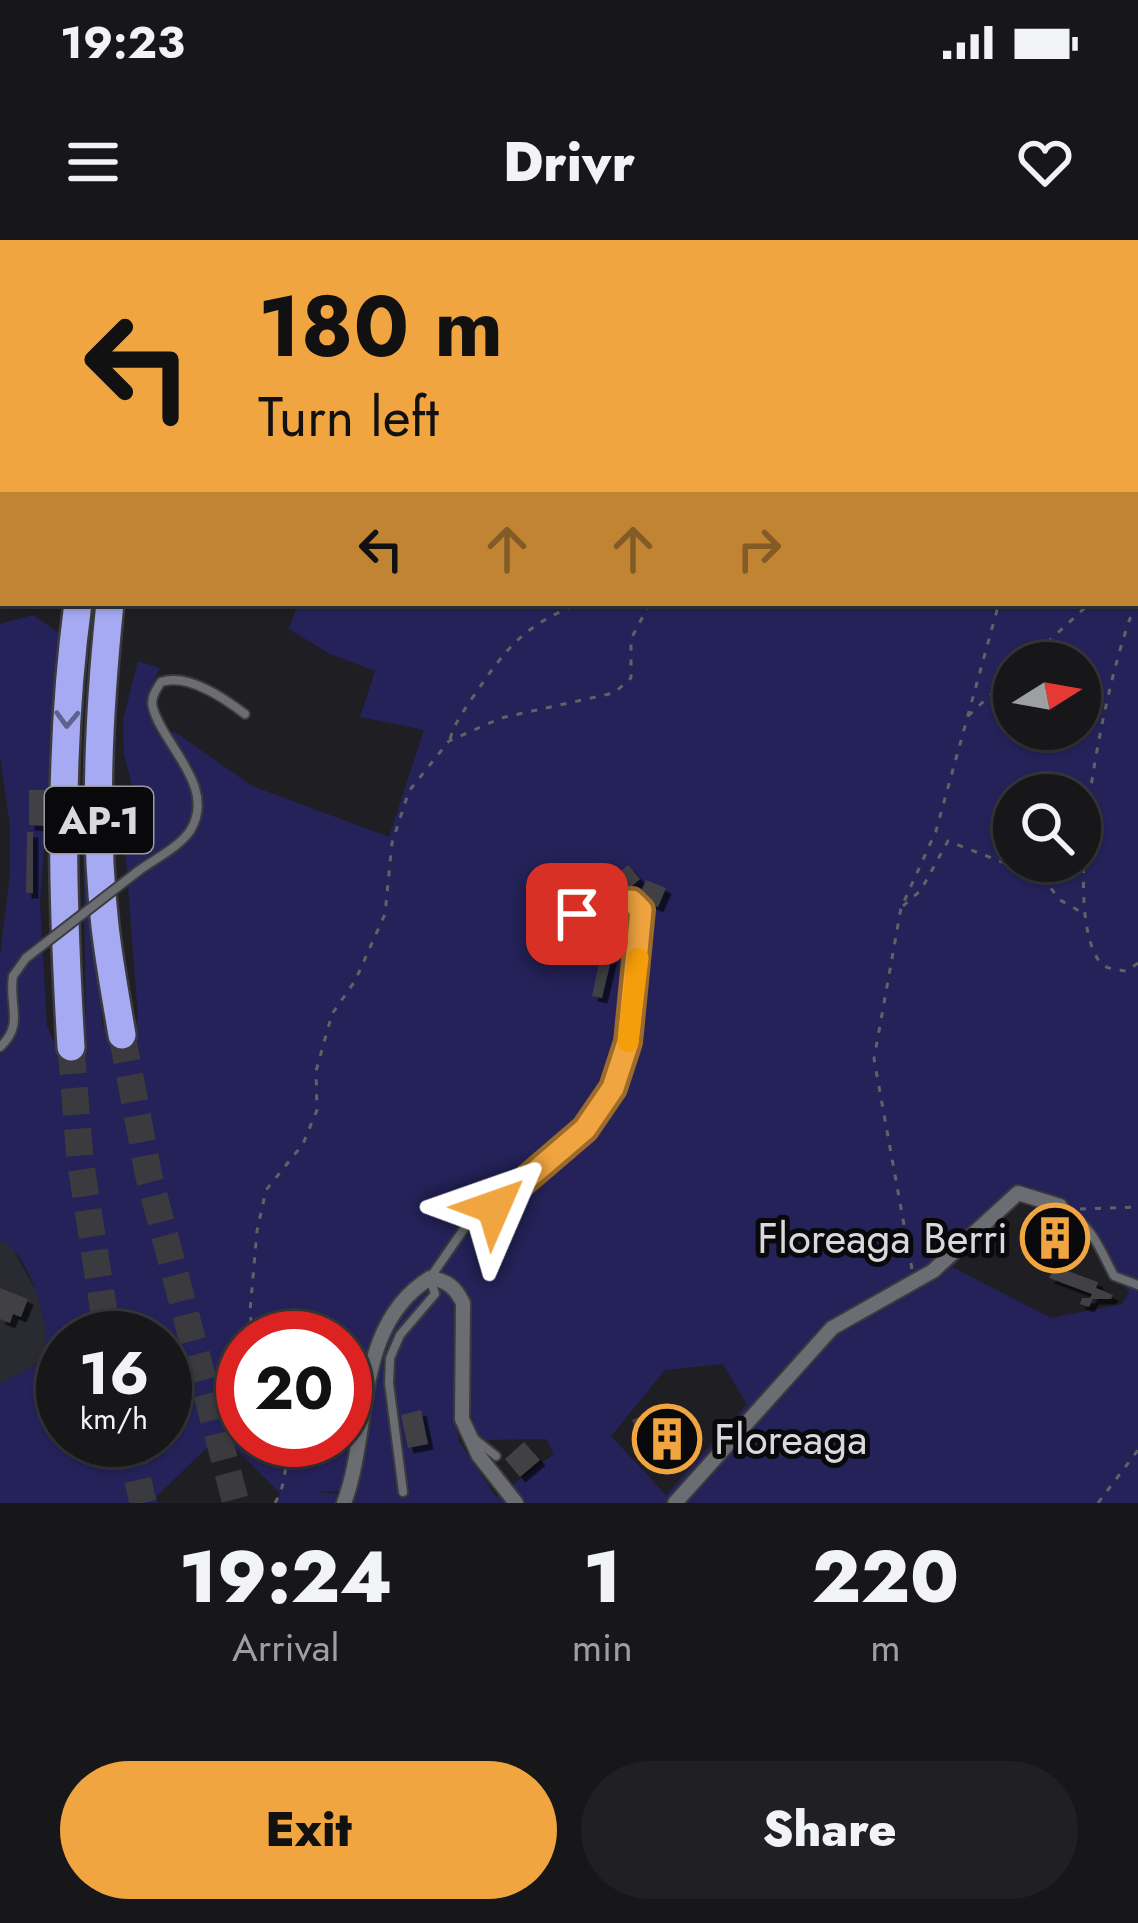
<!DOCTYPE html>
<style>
:root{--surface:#17171a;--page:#202023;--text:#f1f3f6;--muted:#9e9fa2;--line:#363639;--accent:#f1a540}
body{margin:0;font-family:Jost,sans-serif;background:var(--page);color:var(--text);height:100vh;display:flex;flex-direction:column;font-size:45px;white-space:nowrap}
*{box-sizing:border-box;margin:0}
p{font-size:39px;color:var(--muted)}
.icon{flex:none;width:66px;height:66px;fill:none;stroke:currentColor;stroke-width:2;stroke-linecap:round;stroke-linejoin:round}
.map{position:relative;height:1263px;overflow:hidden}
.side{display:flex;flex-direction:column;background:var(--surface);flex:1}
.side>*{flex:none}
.hud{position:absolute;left:0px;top:0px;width:1140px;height:366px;box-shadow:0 3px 9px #0004,0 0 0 3px var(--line);background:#f1a540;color:#111;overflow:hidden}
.needle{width:78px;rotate:79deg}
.controls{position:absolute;left:993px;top:402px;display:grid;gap:24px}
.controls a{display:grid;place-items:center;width:108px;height:108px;border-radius:50%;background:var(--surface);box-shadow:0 3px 9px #0004,0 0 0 3px var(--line);font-size:60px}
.speed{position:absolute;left:36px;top:1071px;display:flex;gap:24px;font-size:60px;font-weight:700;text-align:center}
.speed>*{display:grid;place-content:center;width:156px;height:156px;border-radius:50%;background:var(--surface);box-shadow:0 3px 9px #0004,0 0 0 3px var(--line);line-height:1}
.speed small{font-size:30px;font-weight:400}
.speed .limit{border:18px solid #d22;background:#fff;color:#111}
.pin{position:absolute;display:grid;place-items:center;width:102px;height:102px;color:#fff;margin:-51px;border-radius:24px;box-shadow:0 6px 18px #0006}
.me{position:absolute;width:132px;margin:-66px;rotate:47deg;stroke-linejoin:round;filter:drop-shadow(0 0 9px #0008)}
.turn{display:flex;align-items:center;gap:42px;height:252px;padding:0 60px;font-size:54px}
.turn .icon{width:156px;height:156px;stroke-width:2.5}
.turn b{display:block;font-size:84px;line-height:102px}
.lanes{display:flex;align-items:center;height:114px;padding:0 60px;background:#0003;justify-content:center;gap:60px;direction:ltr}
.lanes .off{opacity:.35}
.eta{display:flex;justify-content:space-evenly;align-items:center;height:204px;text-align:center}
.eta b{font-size:72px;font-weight:800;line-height:84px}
.button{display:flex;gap:24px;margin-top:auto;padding:24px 60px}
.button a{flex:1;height:138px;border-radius:72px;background:var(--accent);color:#111;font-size:48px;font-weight:800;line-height:138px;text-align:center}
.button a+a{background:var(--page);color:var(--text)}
.status{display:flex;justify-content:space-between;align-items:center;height:84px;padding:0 60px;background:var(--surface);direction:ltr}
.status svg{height:33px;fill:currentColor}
header{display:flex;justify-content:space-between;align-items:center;height:156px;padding:0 60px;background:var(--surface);font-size:54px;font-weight:800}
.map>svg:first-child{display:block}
</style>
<div class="status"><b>19:23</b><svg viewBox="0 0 49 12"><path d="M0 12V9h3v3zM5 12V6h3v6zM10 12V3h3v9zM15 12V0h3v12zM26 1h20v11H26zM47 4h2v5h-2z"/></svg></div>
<header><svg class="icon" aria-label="menu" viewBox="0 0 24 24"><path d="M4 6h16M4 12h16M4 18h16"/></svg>Drivr<svg class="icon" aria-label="heart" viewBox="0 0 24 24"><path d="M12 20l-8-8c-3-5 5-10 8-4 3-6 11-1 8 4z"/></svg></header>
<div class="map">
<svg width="1138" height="1263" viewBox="0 0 1138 1263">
<defs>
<filter id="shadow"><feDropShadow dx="5.5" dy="5.5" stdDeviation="0" flood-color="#0009"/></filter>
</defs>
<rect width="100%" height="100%" fill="#1f1f23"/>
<path fill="#292a32" d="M0,1000L10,1005L37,1052L49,1100L45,1120L0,1144Z"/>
<path fill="#242259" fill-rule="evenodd" d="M426,0H1138V1263H351L354,1250L317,1252L340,1254L339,1263H276L280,1253L221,1194L157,1256V1263H0V1144L45,1120C51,1086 33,1017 0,1000V716L10,634V586L0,517V384L33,375L60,394L40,663L47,786L54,802L62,808L83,800L86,789L83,580L102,783C111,802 133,802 138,778L123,580L133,549L124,514L123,480L138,421L160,428C146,457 142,468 161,495L175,492L252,546L389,597L424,490L360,477L375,431L328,413L289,389L298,363H1137V3H425ZM1014,423H1080V489H1014ZM1014,555H1080V621H1014ZM1020,959L1086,980L1129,1053L1122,1064L1051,1078L952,1027ZM63,1098H165V1200H63ZM243,1098H345V1200H243ZM723,1124L747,1164L666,1255L611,1196L665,1130ZM454,1166L469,1168L479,1200L546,1199L554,1214L496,1257L459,1201Z"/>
<g fill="#3f4044" filter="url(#shadow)">
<path d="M29,550H46L45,586L29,585Z"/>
<path d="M27,592H33V653H26Z"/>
<path d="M628,625L640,639L609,666L590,643L607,629L609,632L616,626L621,631Z"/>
<path d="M646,640L666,648L658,667L638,659Z"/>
<path d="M601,714L612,716L602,758L592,756Z"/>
<path d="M1041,967L1074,979L1069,992L1083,998L1076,1016L1027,998Z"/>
<path d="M1054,1026L1098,1042L1096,1048L1113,1055L1111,1059H1093L1089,1067L1080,1064L1082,1058H1090L1092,1054L1049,1038Z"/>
<path d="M0,1048L28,1059L21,1077L13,1074L10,1083L0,1079Z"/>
<path d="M421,1170L428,1204L408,1208L401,1175Z"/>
<path d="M648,1173L654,1186L680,1174L695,1205L653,1225L632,1180Z"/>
<path d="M524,1202L540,1220L520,1237L505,1219Z"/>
</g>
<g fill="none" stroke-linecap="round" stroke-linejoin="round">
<g stroke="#3b3b3f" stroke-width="27" stroke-dasharray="27 14" stroke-linecap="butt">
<path d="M122,795L149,937L236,1263"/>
<path d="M71,807L80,919L108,1098"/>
<path d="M129,1200L143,1263"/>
</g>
<defs>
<g id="lane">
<path d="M137,632C153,620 178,608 190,591C218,547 162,504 153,468C150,458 156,450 161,442C188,433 224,458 245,474"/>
<path d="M0,807C25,784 8,765 13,736L26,718"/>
<path d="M1060,966C1093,987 1097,1003 1114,1036L1138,1045"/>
<path d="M476,1200L496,1216"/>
<path d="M403,1252L389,1143L390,1118L400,1095L435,1054L430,1038L466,986L585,889L600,871L624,823L641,670L632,661C611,661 602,676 577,673"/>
</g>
<g id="street">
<path d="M344,1263C372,1188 353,1086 430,1038C448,1041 455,1047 463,1063L462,1179L479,1216L516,1263"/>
<path d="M675,1263L832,1088L933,1031L1018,953L1060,966"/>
</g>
<g id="highway">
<path d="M129,3L130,0"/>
<path d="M179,3V0"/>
<path d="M110,363C99,470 93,578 105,686C109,722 116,759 122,795"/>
<path d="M71,807C62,659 58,511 78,363"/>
</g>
</defs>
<use href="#lane" stroke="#3b3b3e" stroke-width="12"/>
<use href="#street" stroke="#3b3b3e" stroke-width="18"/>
<use href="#highway" stroke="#3b3b3e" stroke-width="32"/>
<g stroke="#626265" stroke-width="3" stroke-dasharray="6 9" stroke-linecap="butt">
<path d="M628,0L629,3"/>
<path d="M65,3L66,0"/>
<path d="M1102,3L1104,0"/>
<path d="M1137,319L1138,318"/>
<path d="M2,339L3,334"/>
<path d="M1136,363C1107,431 1061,651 1096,716C1102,729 1114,730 1127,731L1138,723"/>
<path d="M1025,423L1090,363"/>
<path d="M968,476L1014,433"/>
<path d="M450,499C455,482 463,472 473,457C507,407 523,386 580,363"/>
<path d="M903,666L921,650L948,601L1043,638L1060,660L1083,673"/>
<path d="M1080,969L1138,967"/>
<path d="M912,1029L874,819L901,668L936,591L999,363"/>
<path d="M253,1098L250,1071L257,991L266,950L303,904L317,870L316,831L332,774L355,741L385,674L392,603L409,551L449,501L501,478L614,453L631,438V399L650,363"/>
<path d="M275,1263C287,1241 287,1225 283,1200"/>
<path d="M1098,1263L1138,1210"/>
</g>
<use href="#lane" stroke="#6c6d72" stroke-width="8"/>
<use href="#street" stroke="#6c6d72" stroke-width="14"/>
<use href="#highway" stroke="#a5aaf2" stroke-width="27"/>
<defs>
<path id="lane-bridge" d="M26,718L137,632"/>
</defs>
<use href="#lane-bridge" stroke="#3b3b3e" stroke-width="12" stroke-linecap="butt"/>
<use href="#lane-bridge" stroke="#6c6d72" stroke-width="8"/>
</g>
<defs><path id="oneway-chevron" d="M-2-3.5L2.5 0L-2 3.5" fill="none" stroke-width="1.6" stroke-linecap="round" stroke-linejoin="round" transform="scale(3)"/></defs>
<use stroke="#5f628a" href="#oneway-chevron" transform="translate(67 479) rotate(92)"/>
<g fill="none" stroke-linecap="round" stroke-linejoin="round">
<defs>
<path id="route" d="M494,967L585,889L613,848L628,802L641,670L632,661C611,661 604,676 577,674"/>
</defs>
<use href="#route" stroke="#9d6b2a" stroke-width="30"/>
<use href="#route" stroke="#f1a540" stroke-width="21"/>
<path stroke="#f59e0b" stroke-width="21" d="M628,802L638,718"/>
</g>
<defs>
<symbol id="building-ring" viewBox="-11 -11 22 22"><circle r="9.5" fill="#09090b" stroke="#f1a540" stroke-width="1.5"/><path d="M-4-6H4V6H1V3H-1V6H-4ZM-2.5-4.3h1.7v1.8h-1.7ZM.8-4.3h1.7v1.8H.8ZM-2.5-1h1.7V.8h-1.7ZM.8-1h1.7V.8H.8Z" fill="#f1a540"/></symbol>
</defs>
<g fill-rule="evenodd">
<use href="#building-ring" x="1017" y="960" width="76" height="76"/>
<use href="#building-ring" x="629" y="1161" width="76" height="76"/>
</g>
<g text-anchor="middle" stroke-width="10" stroke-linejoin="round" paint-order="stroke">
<rect fill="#09090b" stroke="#9b9b9d" stroke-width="3" x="45" y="547" width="108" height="66" rx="9"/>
<g font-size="39" font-weight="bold" fill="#d9d9dc">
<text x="99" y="594">AP-1</text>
</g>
<g font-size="42" fill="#d9d9dc" stroke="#09090b" text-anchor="end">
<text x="1008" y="1013">Floreaga Berri</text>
<text x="714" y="1214" text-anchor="start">Floreaga</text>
</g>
</g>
</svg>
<div class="controls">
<a><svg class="needle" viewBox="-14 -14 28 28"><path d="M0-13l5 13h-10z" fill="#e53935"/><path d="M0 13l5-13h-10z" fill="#9e9fa2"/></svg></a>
<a><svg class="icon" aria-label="search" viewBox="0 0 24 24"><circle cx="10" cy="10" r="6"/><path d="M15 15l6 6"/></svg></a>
</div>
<div class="speed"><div>16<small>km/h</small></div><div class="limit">20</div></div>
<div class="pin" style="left:577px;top:674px;background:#d93025"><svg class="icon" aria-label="arrive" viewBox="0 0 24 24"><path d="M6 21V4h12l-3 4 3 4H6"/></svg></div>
<svg class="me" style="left:494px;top:967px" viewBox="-20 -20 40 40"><path d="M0-17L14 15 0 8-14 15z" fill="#f1a540" stroke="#fff" stroke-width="4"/></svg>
<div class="hud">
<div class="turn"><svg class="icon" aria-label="left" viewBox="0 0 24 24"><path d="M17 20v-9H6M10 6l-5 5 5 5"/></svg><div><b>180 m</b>Turn left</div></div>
<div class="lanes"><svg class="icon" aria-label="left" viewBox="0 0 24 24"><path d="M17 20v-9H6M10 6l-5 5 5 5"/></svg><svg class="icon off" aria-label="ahead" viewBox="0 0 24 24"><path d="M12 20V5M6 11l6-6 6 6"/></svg><svg class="icon off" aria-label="ahead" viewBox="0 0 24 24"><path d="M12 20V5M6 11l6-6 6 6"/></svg><svg class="icon off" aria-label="right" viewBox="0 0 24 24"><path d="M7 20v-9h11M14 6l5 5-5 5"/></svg></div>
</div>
</div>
<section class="side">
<div class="eta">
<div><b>19:24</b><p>Arrival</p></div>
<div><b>1</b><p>min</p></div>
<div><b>220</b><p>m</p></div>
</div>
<div class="button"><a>Exit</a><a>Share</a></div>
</section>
